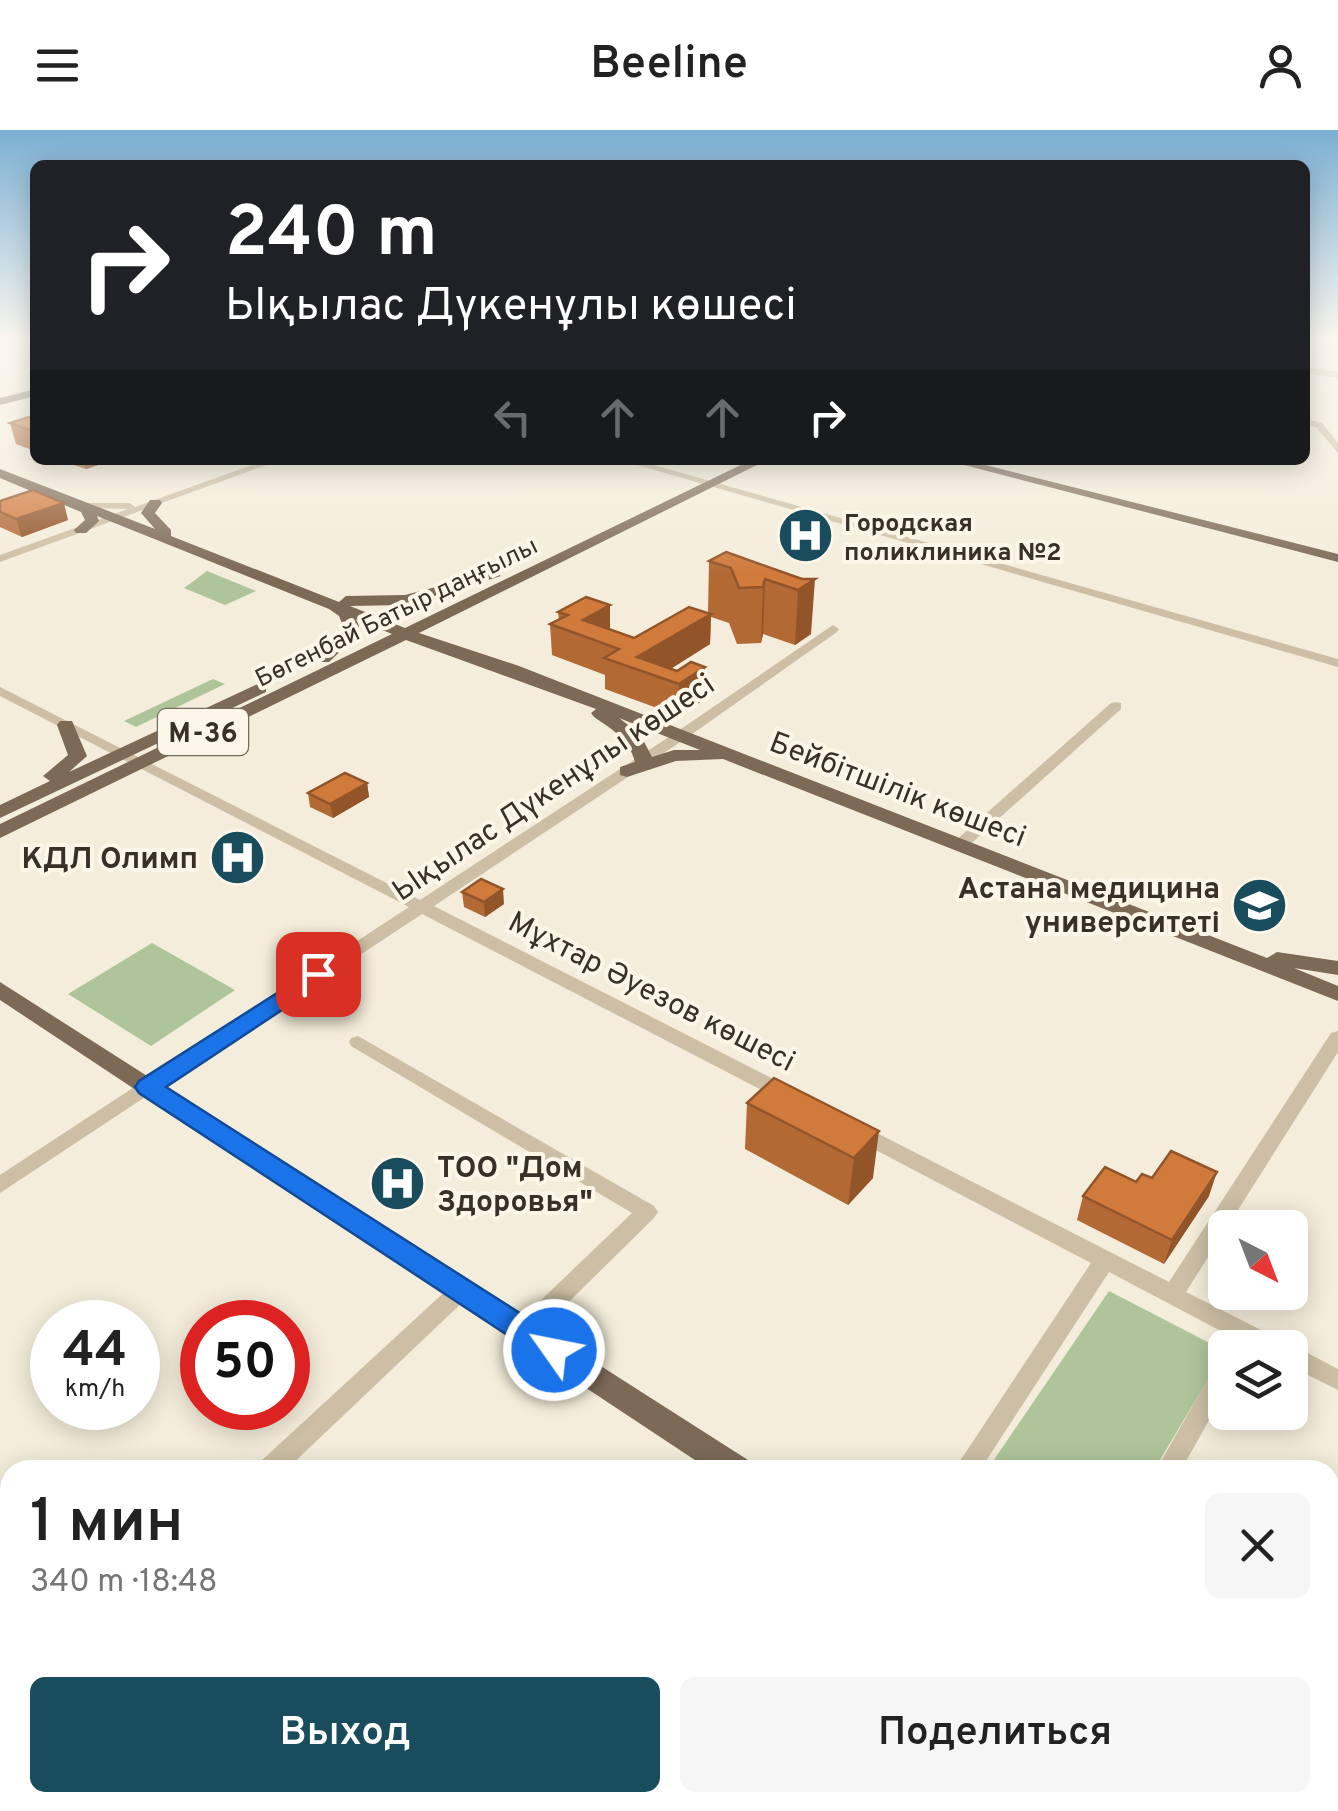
<!DOCTYPE html>
<html lang="ru">
<meta charset="utf-8">
<style>
:root{--surface:#fff;--page:#f6f6f6;--text:#222;--muted:#767676;--accent:#194d5e}
body{margin:0;font-family:Overpass,sans-serif;background:var(--page);color:var(--text);height:100vh;display:flex;flex-direction:column;font-size:38px;white-space:nowrap}
*{box-sizing:border-box;margin:0}
p{font-size:32px;color:var(--muted)}
.icon{flex:none;width:55px;height:55px;fill:none;stroke:currentColor;stroke-width:2;stroke-linecap:round;stroke-linejoin:round}
.map{position:relative;flex:1;overflow:hidden}
.drawer{position:absolute;left:0px;top:1330px;width:1340px;height:352px;display:flex;flex-direction:column;background:var(--surface);border-radius:30px 30px 0 0;box-shadow:0 5px 25px #0003}
.drawer>*{flex:none}
.hud{position:absolute;left:30px;top:30px;width:1280px;height:305px;border-radius:15px;box-shadow:0 5px 25px #0003;background:#202124;color:#fff;overflow:hidden}
.needle{width:65px;rotate:138deg}
.fabs{position:absolute;left:1208px;top:1080px;display:grid;gap:20px}
.fabs a{display:grid;place-items:center;width:100px;height:100px;border-radius:15px;background:var(--surface);box-shadow:0 5px 25px #0003;font-size:50px}
.speed{position:absolute;left:30px;top:1170px;display:flex;gap:20px;font-size:50px;font-weight:700;text-align:center}
.speed>*{display:grid;place-content:center;width:130px;height:130px;border-radius:50%;background:var(--surface);box-shadow:0 5px 25px #0003;line-height:1}
.speed small{font-size:25px;font-weight:400}
.speed .limit{border:15px solid #d22;background:#fff;color:#111}
.pin{position:absolute;display:grid;place-items:center;width:85px;height:85px;color:#fff;margin:-42px;border-radius:20px;box-shadow:0 5px 15px #0006}
.me{position:absolute;width:110px;margin:-55px;rotate:303deg;stroke-linejoin:round;filter:drop-shadow(0 0 8px #0008)}
.turn{display:flex;align-items:center;gap:35px;height:210px;padding:0 30px;font-size:45px}
.turn .icon{width:130px;height:130px;stroke-width:2.5}
.turn b{display:block;font-size:70px;line-height:85px}
.lanes{display:flex;align-items:center;height:95px;padding:0 30px;background:#0003;justify-content:center;gap:50px;direction:ltr}
.lanes .off{opacity:.35}
.round{display:grid;place-items:center;flex:none;width:105px;height:105px;border-radius:15px;background:var(--page)}
.overview{display:flex;align-items:center;justify-content:space-between;height:170px;padding:0 30px}
h1{font-size:60px;font-weight:600;line-height:75px}
.button{display:flex;gap:20px;margin-top:auto;padding:20px 30px}
.button a{flex:1;height:115px;border-radius:15px;background:var(--accent);color:#fff;font-size:40px;font-weight:600;line-height:115px;text-align:center}
.button a+a{background:var(--page);color:var(--text)}
header{display:flex;justify-content:space-between;align-items:center;height:130px;padding:0 30px;background:var(--surface);font-size:45px;font-weight:600}
.map>svg:first-child{display:block}
</style>
<header><svg class="icon" aria-label="menu" viewBox="0 0 24 24"><path d="M4 6h16M4 12h16M4 18h16"/></svg>Beeline<svg class="icon" aria-label="person" viewBox="0 0 24 24"><circle cx="12" cy="8" r="4"/><path d="M4 21q1-7 8-7t8 7"/></svg></header>
<div class="map">
<svg width="1338" height="1681" viewBox="0 0 1338 1681">
<rect width="100%" height="100%" fill="#f4eddb"/>
<g fill="#aec599">
<path d="M207,441L256,461L225,475L184,458Z"/>
<path d="M213,549L225,554L136,597L124,591Z"/>
<path d="M152,813L235,860L151,916L68,864Z"/>
<path d="M1109,1161L1225,1221L1154,1340H987Z"/>
</g>
<g fill="none" stroke-linecap="round" stroke-linejoin="round">
<g fill="#cdbfa5" fill-rule="evenodd">
<path d="M1305,237L1338,242V248L1305,243Z"/>
<path d="M1305,289L1322,293L1338,313V323L1316,297L1305,295Z"/>
<path d="M266,330H280L0,432V425L128,379L93,378L89,377V373H130L135,377Z"/>
<path d="M620,330H636L1338,529V537Z"/>
<path d="M833,495L839,499L837,502L685,609L434,776L793,959L796,964L793,969H779L422,784L0,1063V1045L409,777L0,566V557L420,770L675,603Z"/>
<path d="M1116,572L1121,573V579L966,718H954L952,715L954,712L1111,573Z"/>
<path d="M1338,901V922L1186,1162L1283,1211L1286,1217L1298,1218L1338,1239V1260L1290,1236V1218H1253L1109,1142L980,1340H954L1091,1133L851,1007L848,1002L851,997H865L1169,1152L1331,903Z"/>
<path d="M358,906L654,1076L658,1082L654,1088L532,1208L524,1210L516,1208L513,1201L516,1194L632,1083L351,916L349,912L351,908Z"/>
<path d="M459,1153L467,1156L470,1162L467,1168L286,1340H257L260,1332L451,1156Z"/>
<path d="M1225,1230V1262L1181,1340H1156L1217,1233Z"/>
<path d="M10,1580V1614L0,1618V1584Z"/>
</g>
<g fill="#7c6a57" fill-rule="evenodd">
<path d="M35,259V266L0,275V268Z"/>
<path d="M751,330H767L419,503L519,536L1267,828L1277,822L1338,831V845L1294,838L1338,856V871L723,629L676,631L627,647L620,645V637L635,632C629,609 613,600 594,587L591,583L596,579L406,510L0,708V694L392,504L356,489L359,496L351,511L329,532H317V524L338,506L343,496L339,486L329,479L97,386L99,391L86,403H76L74,400L85,390L81,382L0,348V339L155,399L141,383L150,370H160L162,373L155,383L171,400V406L339,472L346,466L405,465L494,442L501,446L405,475L350,476L405,498ZM619,588L700,620H674L652,627L640,604Z"/>
<path d="M945,330H966L1338,424V432Z"/>
<path d="M260,553L266,554V562L0,688V675L50,651L43,646L68,625L57,595L60,591H72L87,626L69,642Z"/>
<path d="M0,852L748,1330L753,1340H710L0,870Z"/>
<path d="M1227,1672H1275L1278,1681H1231Z"/>
</g>
</g>
<g fill="#b36934">
<path d="M35,290V321L16,314L10,293Z"/>
<path d="M59,330H104V333L86,339Z"/>
<path d="M0,371L68,390L22,407L0,397Z"/>
<path d="M709,431L802,449L811,504L795,515L763,504L761,513L737,514L729,493L711,487L710,514L670,539L705,569L679,586L605,559V545L552,525L550,494L559,490L558,482L634,508L708,483Z"/>
<path d="M367,653L369,667L333,688L310,677L308,663Z"/>
<path d="M462,762L504,774L485,787L464,777Z"/>
<path d="M774,948L873,1048L848,1075L745,1019L747,973Z"/>
<path d="M1152,1048L1209,1066L1164,1134L1077,1090L1083,1066Z"/>
</g>
<g fill="#92552a">
<path d="M83,330H104V333L86,339Z"/>
<path d="M64,373L68,390L22,407L16,389Z"/>
<path d="M765,449L763,504L761,513L763,457Z"/>
<path d="M815,449L811,504L795,515L798,460Z"/>
<path d="M610,475V505L583,490Z"/>
<path d="M711,484L710,514L658,547L637,527Z"/>
<path d="M705,537V569L679,586V554Z"/>
<path d="M367,653L369,667L333,688L330,674Z"/>
<path d="M503,759L504,774L485,787L484,772Z"/>
<path d="M879,1001L873,1048L848,1075L854,1028Z"/>
<path d="M1217,1042L1209,1066L1164,1134L1172,1110Z"/>
</g>
<g fill="#d07a3c" stroke="#92552a" stroke-width="2.5">
<path d="M29,287L35,290V302L10,293Z"/>
<path d="M33,360L64,373L16,389L0,382V371Z"/>
<path d="M726,422L802,449H815L798,460L765,449L763,457L739,458L731,438L709,431Z"/>
<path d="M586,467L610,475L583,490L634,508L689,477L711,484L637,527L677,541L691,532L705,537L679,554L604,528L619,519L550,494L568,485L558,482Z"/>
<path d="M345,643L367,653L330,674L308,663Z"/>
<path d="M481,749L503,759L484,772L462,762Z"/>
<path d="M774,948L879,1001L854,1028L747,973Z"/>
<path d="M1171,1021L1217,1042L1172,1110L1083,1066L1105,1037L1136,1052L1142,1044L1152,1048Z"/>
</g>
<linearGradient id="sky" x2="0" y2="1"><stop stop-color="#7bafd3"/><stop offset="0.47" stop-color="#faf7ef"/><stop offset="1" stop-color="#faf7ef" stop-opacity="0"/></linearGradient>
<rect width="1338" height="444" fill="url(#sky)"/>
<path fill="#1a73e8" stroke="#114b97" stroke-width="2.5" d="M318,837L327,839L330,844L327,850L166,957L565,1212L569,1220L565,1229L554,1233L544,1229L139,963L135,957L139,951Z"/>
<defs>
<symbol id="hospital-disc" viewBox="-11 -11 22 22"><circle r="9.5" fill="#194d5e" stroke="#fbf6e8"/><path d="M-5-5h3v3.5h4V-5h3V5h-3V1.5h-4V5h-3Z" fill="#fff"/></symbol>
<symbol id="university-disc" viewBox="-11 -11 22 22"><circle r="9.5" fill="#194d5e" stroke="#fbf6e8"/><path d="M0-5L7-2L0 1L-7-2ZM-4 1L0 2.5L4 1V4Q0 6-4 4Z" fill="#fff"/></symbol>
</defs>
<g fill-rule="evenodd">
<use href="#hospital-disc" x="774" y="374" width="63" height="63"/>
<use href="#hospital-disc" x="206" y="696" width="63" height="63"/>
<use href="#university-disc" x="1228" y="744" width="63" height="63"/>
<use href="#hospital-disc" x="366" y="1022" width="63" height="63"/>
</g>
<g text-anchor="middle" stroke-width="8" stroke-linejoin="round" paint-order="stroke">
<g font-size="25" font-weight="bold" fill="#393027" stroke="#fbf6e8" text-anchor="start">
<text x="844" y="401">Городская<tspan x="844" dy="29">поликлиника №2</tspan></text>
</g>
<g font-size="25" fill="#393027" stroke="#fbf6e8">
<text transform="translate(396 481) rotate(-26)" y="9">Бөгенбай Батыр даңғылы</text>
</g>
<rect fill="#fbf6e8" stroke="#736b61" stroke-width="2.5" x="158" y="579" width="90" height="46" rx="8"/>
<g font-size="28" font-weight="bold" fill="#393027">
<text x="203" y="612">M-36</text>
</g>
<g font-size="30" fill="#393027" stroke="#fbf6e8">
<text transform="translate(553 657) rotate(-34)" y="10">Ықылас Дүкенұлы көшесі</text>
<text transform="translate(898 659) rotate(21)" y="10">Бейбітшілік көшесі</text>
<text transform="translate(652 861) rotate(27)" y="10">Мұхтар Әуезов көшесі</text>
</g>
<g font-size="30" font-weight="bold" fill="#393027" stroke="#fbf6e8" text-anchor="end">
<text x="198" y="738">КДЛ Олимп</text>
<text x="1220" y="768">Астана медицина<tspan x="1220" dy="34">университеті</tspan></text>
<text x="437" y="1047" text-anchor="start">ТОО "Дом<tspan x="437" dy="34">Здоровья"</tspan></text>
</g>
</g>
</svg>
<div class="fabs">
<a><svg class="needle" viewBox="-14 -14 28 28"><path d="M0-13l5 13h-10z" fill="#e53935"/><path d="M0 13l5-13h-10z" fill="#767676"/></svg></a>
<a><svg class="icon" aria-label="layers" viewBox="0 0 24 24"><path d="M12 4l9 5-9 5-9-5zM3 14l9 5 9-5"/></svg></a>
</div>
<div class="speed"><div>44<small>km/h</small></div><div class="limit">50</div></div>
<div class="pin" style="left:318px;top:844px;background:#d93025"><svg class="icon" aria-label="arrive" viewBox="0 0 24 24"><path d="M6 21V4h12l-3 4 3 4H6"/></svg></div>
<svg class="me" style="left:554px;top:1220px" viewBox="-20 -20 40 40"><circle r="17" fill="#1a73e8" stroke="#fff" stroke-width="3"/><path d="M0-11L8 9 0 5-8 9z" fill="#fff"/></svg>
<div class="hud">
<div class="turn"><svg class="icon" aria-label="right" viewBox="0 0 24 24"><path d="M7 20v-9h11M14 6l5 5-5 5"/></svg><div><b>240 m</b>Ықылас Дүкенұлы көшесі</div></div>
<div class="lanes"><svg class="icon off" aria-label="left" viewBox="0 0 24 24"><path d="M17 20v-9H6M10 6l-5 5 5 5"/></svg><svg class="icon off" aria-label="ahead" viewBox="0 0 24 24"><path d="M12 20V5M6 11l6-6 6 6"/></svg><svg class="icon off" aria-label="ahead" viewBox="0 0 24 24"><path d="M12 20V5M6 11l6-6 6 6"/></svg><svg class="icon" aria-label="right" viewBox="0 0 24 24"><path d="M7 20v-9h11M14 6l5 5-5 5"/></svg></div>
</div>
<section class="drawer">
<div class="overview"><div><h1>1 мин</h1><p>340 m · 18:48</p></div><a class="round"><svg class="icon" aria-label="close" viewBox="0 0 24 24"><path d="M6 6l12 12M18 6L6 18"/></svg></a></div>
<div class="button"><a>Выход</a><a>Поделиться</a></div>
</section>
</div>
